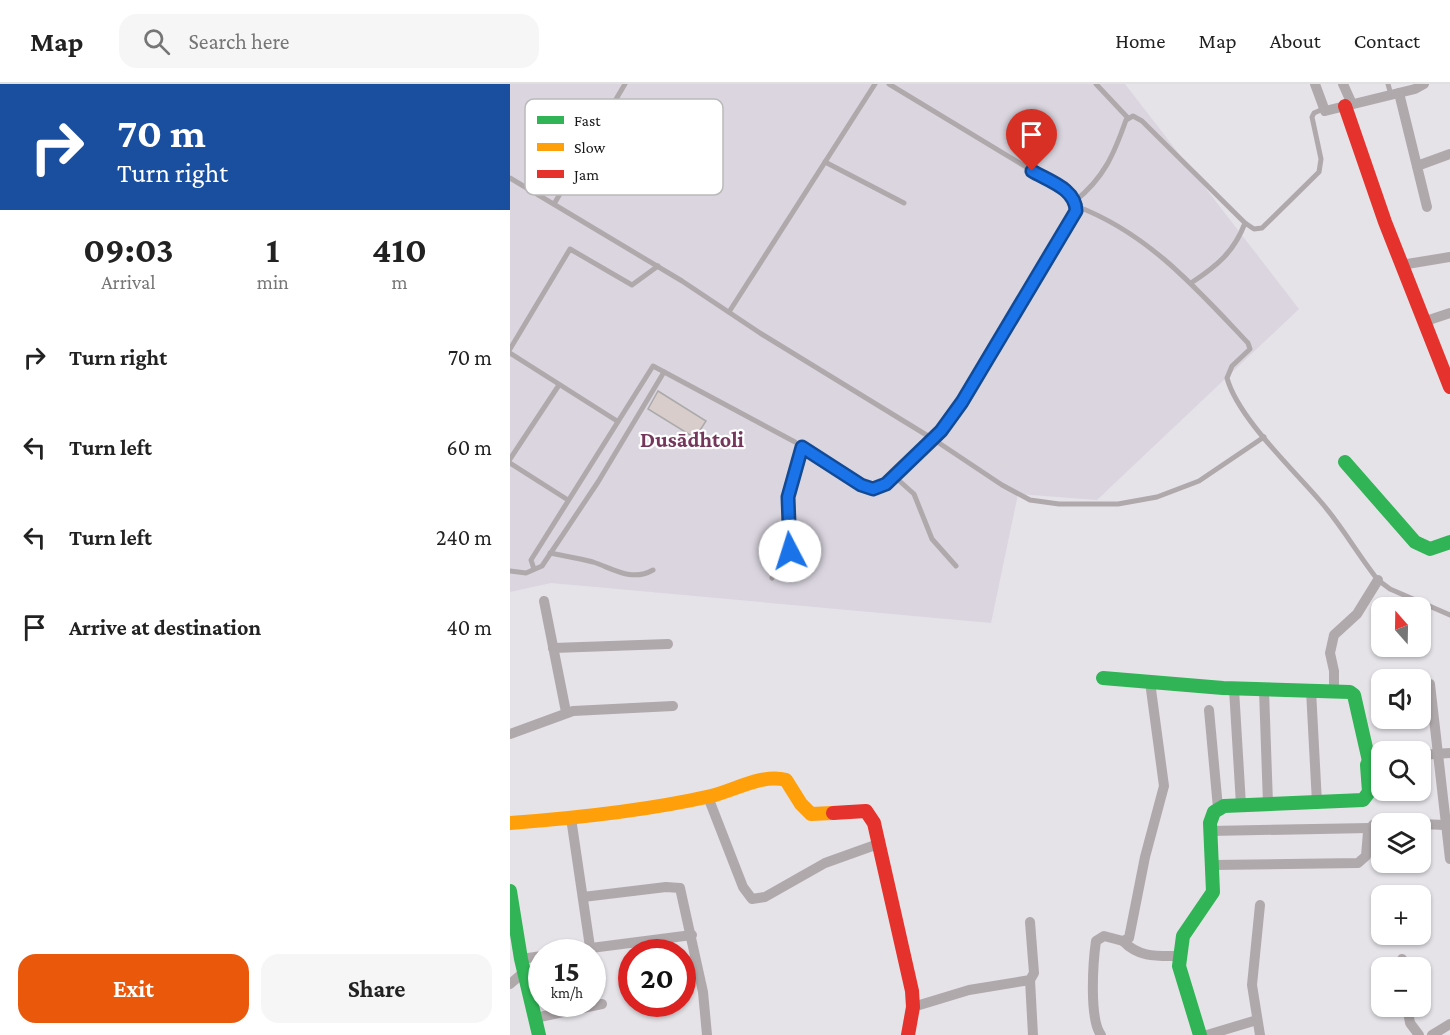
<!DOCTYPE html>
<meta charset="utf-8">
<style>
:root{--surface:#fff;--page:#f6f6f6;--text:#222;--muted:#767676;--line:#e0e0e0;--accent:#ea580c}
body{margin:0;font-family:"Crimson Pro",serif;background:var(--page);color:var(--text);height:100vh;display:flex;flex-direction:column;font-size:22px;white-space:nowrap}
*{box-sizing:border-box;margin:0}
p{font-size:20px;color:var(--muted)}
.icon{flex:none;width:33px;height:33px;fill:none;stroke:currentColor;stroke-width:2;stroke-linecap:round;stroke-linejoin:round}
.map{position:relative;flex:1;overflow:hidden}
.drawer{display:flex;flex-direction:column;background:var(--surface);width:510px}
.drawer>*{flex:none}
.banner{background:#1a4fa0;color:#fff;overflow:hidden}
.needle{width:39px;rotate:340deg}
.controls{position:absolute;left:861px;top:513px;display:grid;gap:12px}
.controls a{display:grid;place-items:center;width:60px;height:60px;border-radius:12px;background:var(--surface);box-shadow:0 2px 4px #0004;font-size:30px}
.speed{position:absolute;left:18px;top:855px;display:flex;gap:12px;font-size:30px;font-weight:700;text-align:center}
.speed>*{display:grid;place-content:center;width:78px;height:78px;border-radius:50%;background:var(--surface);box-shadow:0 2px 4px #0004;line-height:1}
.speed small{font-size:15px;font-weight:400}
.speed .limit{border:9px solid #d22;background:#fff;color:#111}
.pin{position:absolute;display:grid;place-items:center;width:51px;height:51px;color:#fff;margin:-62px -26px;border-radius:50% 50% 50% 0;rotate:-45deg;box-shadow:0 0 6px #0007}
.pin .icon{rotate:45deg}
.me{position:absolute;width:66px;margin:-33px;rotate:355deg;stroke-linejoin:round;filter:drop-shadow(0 0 4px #0008)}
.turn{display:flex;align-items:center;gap:21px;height:126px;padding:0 18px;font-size:27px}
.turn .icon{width:78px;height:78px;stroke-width:2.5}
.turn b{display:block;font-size:42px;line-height:51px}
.eta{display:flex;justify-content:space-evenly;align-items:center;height:102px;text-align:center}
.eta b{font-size:36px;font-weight:700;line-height:42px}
.cta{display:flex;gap:12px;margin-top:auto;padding:12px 18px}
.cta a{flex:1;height:69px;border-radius:18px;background:var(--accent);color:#fff;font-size:24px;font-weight:700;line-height:69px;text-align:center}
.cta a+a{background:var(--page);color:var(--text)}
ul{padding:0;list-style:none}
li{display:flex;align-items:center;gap:18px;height:90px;padding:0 18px}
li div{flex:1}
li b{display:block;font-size:22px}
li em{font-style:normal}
header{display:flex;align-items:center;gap:36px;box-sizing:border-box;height:84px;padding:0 30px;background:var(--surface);border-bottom:2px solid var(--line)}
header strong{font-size:28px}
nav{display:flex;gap:33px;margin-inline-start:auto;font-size:21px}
.search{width:420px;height:54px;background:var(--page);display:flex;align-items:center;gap:15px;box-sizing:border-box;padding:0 21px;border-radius:18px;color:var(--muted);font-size:22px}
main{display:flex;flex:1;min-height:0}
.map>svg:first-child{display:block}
</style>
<header>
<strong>Map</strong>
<div class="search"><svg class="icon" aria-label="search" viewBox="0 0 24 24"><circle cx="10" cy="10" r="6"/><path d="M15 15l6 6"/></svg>Search here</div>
<nav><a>Home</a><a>Map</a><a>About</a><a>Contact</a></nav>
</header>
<main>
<section class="drawer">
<div class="banner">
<div class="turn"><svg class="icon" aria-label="right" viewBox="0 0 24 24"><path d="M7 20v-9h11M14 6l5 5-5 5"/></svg><div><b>70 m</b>Turn right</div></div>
</div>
<div class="eta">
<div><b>09:03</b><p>Arrival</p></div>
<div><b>1</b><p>min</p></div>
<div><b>410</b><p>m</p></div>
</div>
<ul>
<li><svg class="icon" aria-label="right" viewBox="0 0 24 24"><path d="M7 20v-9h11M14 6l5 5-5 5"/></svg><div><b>Turn right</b></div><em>70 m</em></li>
<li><svg class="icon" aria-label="left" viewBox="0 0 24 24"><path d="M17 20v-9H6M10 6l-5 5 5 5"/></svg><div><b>Turn left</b></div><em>60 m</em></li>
<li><svg class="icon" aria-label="left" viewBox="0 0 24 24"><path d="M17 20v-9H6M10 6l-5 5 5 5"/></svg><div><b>Turn left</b></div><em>240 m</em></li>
<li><svg class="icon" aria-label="arrive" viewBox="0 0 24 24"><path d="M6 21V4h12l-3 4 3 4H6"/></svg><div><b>Arrive at destination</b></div><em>40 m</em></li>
</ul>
<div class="cta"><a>Exit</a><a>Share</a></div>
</section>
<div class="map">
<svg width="940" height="951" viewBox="0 0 940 951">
<rect width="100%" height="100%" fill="#e5e3e8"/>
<path fill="#dad5df" d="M0,0H615L789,225L587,416L508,410L481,539L41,499L0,508Z"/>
<path fill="#d9cdcc" stroke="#aba9aa" stroke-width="1.5" d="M148,307L196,337L185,354L138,325Z"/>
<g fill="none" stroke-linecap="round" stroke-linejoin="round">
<g stroke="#b0a9ac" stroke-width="5">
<path d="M586,0L618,34"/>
<path d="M878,0L881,11"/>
<path d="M315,78L394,119"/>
<path d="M0,94L172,197L250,249L423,355L492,401L520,416L549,420H608L647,413L689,397L754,353"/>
<path d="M565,117C594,94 604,70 616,36L623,32L632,37L735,139L744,145L752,144L809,88L811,75L802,33L804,29L813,25"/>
<path d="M44,120L115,0"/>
<path d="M566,122C638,149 686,204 738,259L740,265L722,282L717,294C728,334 783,385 811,418C832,442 848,471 868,496L880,505L940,531"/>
<path d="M681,199C707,182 724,168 735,139"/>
<path d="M219,228L365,0"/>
<path d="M0,265L60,165L122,201L148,182"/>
<path d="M0,269L107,337"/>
<path d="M0,375L49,301"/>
<path d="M0,379L58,416"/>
<path d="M385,393L404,410L422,455L446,482"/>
<path d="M40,469C54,472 69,474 83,478C104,485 122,498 143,486"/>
<path d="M24,485L21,476L143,282L285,358L356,404C410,412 535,181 564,134L566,122L559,109L379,0"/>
<path d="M0,487L16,489L32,482L88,398L154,288"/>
<path d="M262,494L281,467L278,413L292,363"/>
</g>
<g stroke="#b0a9ac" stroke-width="10">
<path d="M805,0L815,27L905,5L914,0"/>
<path d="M833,0L842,20"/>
<path d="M889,9L917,123"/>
<path d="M907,82L940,70"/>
<path d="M891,181L940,173"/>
<path d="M913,238L940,229"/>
<path d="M34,517L56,628"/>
<path d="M43,564L158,560"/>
<path d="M920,600L940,775"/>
<path d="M724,605L731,721"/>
<path d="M754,606L758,720"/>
<path d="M801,606L807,719"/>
<path d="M824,607V587L820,569L824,551L847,530L868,496"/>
<path d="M699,626L708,724"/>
<path d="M0,650L63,627L163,622"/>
<path d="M910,671L940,669"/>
<path d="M198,713L233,803L242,815L255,813L315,779L368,760"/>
<path d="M61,734L80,863"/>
<path d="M910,740L935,741"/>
<path d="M700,747L860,744"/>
<path d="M703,781L848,779L856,772L858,748L863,741L875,740"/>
<path d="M73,813L156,803L170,804L193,908L197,951"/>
<path d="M613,857C629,874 648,872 669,872"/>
<path d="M50,868L182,851"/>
<path d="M11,875L32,872"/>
<path d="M892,875L893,884"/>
<path d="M520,896L523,951"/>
<path d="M0,900L14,888"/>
<path d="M897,922L900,939L909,951"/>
<path d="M403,923L459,906L520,896L524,889L520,838"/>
<path d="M25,934L92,920"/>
<path d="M591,951C579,935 583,878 586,857L594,852L613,857L619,854L635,773L654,702L640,598"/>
<path d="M697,951L747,936"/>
<path d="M750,951L742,901L750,821"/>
<path d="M922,951L940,940"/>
</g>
<g stroke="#30b455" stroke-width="14">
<path d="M835,378L905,458L920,465L940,458"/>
<path d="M593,594L713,604L840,608L844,611L859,677"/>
<path d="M0,807L11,875L29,951"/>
<path d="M690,951L669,882L673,852L703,808L700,739L704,728L714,722L853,716L859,708L857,681L859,677L872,674"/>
</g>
<path stroke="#ff9f0a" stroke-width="14" d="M0,739C67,734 135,727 201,712C223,707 253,689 276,696L291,720L301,730L323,729"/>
<g stroke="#e5322d" stroke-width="14">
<path d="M835,22L875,138L940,303"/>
<path d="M323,729L356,727L364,739L402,907L403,923L398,951"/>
</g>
</g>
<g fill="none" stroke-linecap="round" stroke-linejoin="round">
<defs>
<path id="route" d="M280,467L278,413L292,363L351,401L363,405L376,400L431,347L452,318L566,127C566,105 539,97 522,87"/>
</defs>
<use href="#route" stroke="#114b97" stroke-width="15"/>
<use href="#route" stroke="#1a73e8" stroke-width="10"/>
</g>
<g text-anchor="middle" stroke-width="4.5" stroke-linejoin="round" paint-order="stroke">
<g font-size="22" font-weight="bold" fill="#75365b" stroke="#fff">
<text x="182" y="363">Dusādhtoli</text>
</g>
</g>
<rect x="15" y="15" width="198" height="96" rx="9" fill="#fff" stroke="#bab9ba" stroke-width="1.5"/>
<rect x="27" y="32" width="27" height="8" fill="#30b455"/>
<rect x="27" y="59" width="27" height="8" fill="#ff9f0a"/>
<rect x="27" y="86" width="27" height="8" fill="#e5322d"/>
<g font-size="16" fill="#181719">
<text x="64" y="42">Fast</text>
<text x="64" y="69">Slow</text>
<text x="64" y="96">Jam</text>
</g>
</svg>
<div class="controls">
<a><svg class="needle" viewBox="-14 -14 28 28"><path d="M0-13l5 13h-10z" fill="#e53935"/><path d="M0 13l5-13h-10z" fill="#767676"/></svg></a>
<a><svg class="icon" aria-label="sound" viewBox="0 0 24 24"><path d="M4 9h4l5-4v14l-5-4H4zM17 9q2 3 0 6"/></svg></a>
<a><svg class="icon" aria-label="search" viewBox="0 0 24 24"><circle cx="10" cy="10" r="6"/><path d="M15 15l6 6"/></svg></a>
<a><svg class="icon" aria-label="layers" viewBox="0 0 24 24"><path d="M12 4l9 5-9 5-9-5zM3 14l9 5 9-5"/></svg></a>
<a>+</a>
<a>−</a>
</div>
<div class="speed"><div>15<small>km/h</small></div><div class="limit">20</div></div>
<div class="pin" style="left:522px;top:87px;background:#d93025"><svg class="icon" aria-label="arrive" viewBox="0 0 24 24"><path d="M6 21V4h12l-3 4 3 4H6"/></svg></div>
<svg class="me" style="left:280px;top:467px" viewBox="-20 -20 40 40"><circle r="19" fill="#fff"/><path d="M0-13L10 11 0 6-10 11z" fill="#1a73e8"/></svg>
</div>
</main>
